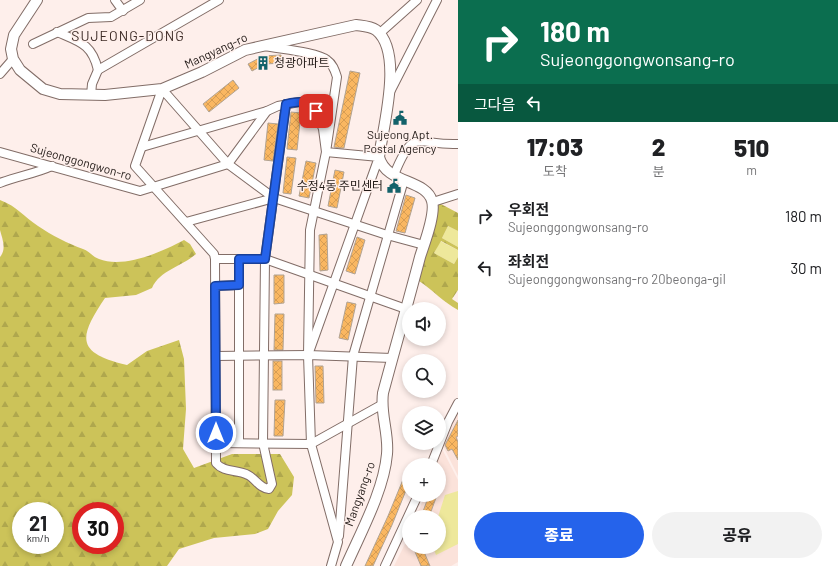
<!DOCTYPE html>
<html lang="ko">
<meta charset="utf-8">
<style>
:root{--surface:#fff;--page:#f2f2f2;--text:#202124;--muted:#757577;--accent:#2563eb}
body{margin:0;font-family:Barlow,"Noto Sans KR",sans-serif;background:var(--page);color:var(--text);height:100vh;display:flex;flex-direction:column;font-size:15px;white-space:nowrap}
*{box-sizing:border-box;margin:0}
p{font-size:13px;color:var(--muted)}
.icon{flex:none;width:22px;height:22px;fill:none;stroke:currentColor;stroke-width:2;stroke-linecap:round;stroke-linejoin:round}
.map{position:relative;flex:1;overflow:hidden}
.sheet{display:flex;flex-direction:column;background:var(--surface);width:380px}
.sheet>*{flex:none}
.hud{background:#0b6e4f;color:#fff;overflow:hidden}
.fabs{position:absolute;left:402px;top:302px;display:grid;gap:8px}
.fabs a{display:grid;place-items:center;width:44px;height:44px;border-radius:50%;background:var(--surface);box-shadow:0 2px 6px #0003;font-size:20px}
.speed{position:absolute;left:12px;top:502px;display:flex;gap:8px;font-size:20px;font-weight:700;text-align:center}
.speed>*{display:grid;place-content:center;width:52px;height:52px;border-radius:50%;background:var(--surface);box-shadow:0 2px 6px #0003;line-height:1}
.speed small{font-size:10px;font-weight:400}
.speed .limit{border:6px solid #d22;background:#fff;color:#111}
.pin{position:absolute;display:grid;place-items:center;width:34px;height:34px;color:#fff;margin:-17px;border-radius:8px;box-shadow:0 2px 6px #0006}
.me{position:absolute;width:44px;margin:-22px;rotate:0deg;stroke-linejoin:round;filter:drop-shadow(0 0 3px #0008)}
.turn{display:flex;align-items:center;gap:14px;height:84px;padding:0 16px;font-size:18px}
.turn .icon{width:52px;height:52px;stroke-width:2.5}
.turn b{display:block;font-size:28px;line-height:34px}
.then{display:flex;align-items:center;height:38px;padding:0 16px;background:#0003;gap:8px;font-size:15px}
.eta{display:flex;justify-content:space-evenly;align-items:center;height:68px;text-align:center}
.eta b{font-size:24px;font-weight:800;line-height:28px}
.action{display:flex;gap:8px;margin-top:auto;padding:8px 16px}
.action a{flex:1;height:46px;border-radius:24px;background:var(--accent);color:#fff;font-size:16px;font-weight:800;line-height:46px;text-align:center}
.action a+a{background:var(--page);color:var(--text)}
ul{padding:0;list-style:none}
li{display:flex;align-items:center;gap:12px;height:52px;padding:0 16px}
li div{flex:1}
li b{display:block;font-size:15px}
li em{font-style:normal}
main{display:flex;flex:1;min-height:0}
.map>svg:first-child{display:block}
</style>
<main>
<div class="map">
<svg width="458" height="566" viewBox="0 0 458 566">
<defs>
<pattern id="forest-firs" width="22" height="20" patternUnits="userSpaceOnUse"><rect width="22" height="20" fill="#ccc359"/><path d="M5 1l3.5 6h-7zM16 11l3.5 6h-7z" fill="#afa74d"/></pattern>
<pattern id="building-cross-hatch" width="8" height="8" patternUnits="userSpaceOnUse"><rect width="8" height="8" fill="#fab761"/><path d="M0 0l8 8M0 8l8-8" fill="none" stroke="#d69d54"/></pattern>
</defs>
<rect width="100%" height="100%" fill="#feefeb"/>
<g fill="#fbe2da">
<path d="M458,413V476L442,444L452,422Z"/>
<path d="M442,449L458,480V562L451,566H394L409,536V547H439V517H416L425,495H439V465H436Z"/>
</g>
<g fill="#eee89b">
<path d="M448,226L458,231V247L442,238Z"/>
<path d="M440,241L458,250V257L454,264L434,253Z"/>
<path d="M458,491V544L436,555L433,547H439V517H438L445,495Z"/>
</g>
<g fill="url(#forest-firs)" fill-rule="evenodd">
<path d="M0,200C18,207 23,216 38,226C51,235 69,244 83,249C89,251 93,257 99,259C123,269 162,252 184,240L190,244L196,254C181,267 160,270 152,288L136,295L105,298C78,338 76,353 127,365L147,351L179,340L184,359L186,409L183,449L194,468L232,454H280L294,477L292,495L278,511L268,529L255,534L214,538L179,549L167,566H0V257C7,249 2,238 0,230C0,221 0,209 0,200ZM21,511H55V545H21ZM81,511H115V545H81Z"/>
<path d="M439,203L458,213V231L448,226L442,238L458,247V250L441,241L434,253L454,264L458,257V290L452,299L458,303V310C443,302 433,290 419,281Z"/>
</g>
<g fill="url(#building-cross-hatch)" stroke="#b1a393">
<path d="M281,55L283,63L265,64L252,71L248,64L263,56Z"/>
<path d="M350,71L360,73L344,148H340L334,147Z"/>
<path d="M233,80L239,88L209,112L203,104Z"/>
<path d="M291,112L301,113L297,150L287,149Z"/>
<path d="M268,123L278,124L273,161L264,160Z"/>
<path d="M287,157L296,158L291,194L283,193Z"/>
<path d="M306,161L316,163L309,198L299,196Z"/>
<path d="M335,170L344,172L337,208L328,206Z"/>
<path d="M406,195L415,198L405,233L396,231Z"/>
<path d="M327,234L328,270L320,271L319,235Z"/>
<path d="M357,237L365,240L355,274L346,271Z"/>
<path d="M274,275H284V303L274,304Z"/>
<path d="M347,302L356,304L348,340L339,338Z"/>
<path d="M275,314H284L283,350H274Z"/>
<rect x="273" y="361" width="9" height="29"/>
<path d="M315,366H323L324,403H316Z"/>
<path d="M275,400H285L283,436H274Z"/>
<path d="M458,420V436L456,437L458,442V460L452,449L448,451L445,445Z"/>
<path d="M409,465V483L392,525L373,566H365L388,516Z"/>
<path d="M429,495H437L429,517H421Z"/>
<path d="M413,547H422L430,566H421Z"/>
</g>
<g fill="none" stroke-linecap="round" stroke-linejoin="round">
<defs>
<g id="minor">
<path d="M115,0L123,11"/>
<path d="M57,32C80,42 92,44 98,70"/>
<path d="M380,33L417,0"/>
<path d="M33,44L88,18L111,17L140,0"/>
<path d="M265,46C280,49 317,52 327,60C333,64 335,71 337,77L326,152L310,230L308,355L311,444L338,542L331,566"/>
<path d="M0,74L13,59"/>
<path d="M390,92L437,0"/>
<path d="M91,95L92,84L98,70L219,0"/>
<path d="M286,104L265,259L263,443L272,484L269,489C259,488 256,479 248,475C237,469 224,473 216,463L215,259L214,254L135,166L162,89L228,164L274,198L387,235L424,245"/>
<path d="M142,147L267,111"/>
<path d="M0,152L140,191L228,164L267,111L278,106L299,102L308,103L316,111L323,129L326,152L379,157L308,355"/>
<path d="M394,175C414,125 417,146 458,144"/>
<path d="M0,183C17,176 35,174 52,166"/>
<path d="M433,202L458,194"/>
<path d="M186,222L274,198"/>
<path d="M215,259H265L406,309"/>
<path d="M215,286L239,285"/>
<path d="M216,356L308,355L392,358"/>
<path d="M216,443L311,444L381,405"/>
<path d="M239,443V259"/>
<path d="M431,465L448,422L458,403"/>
<path d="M339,536L353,356L404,180"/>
<path d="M385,566L418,495"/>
</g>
<path id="major" d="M37,0L14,35L11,49L13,59L20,70L43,89L60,94L105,95L162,89L202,72L245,50L356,25C363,26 370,26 376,30C404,52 383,127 379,157C386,184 426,179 432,201C436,214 424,244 420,257C408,303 395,348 383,393C380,414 389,433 387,454C384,490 361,532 346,566"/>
</defs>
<use href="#minor" stroke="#826d67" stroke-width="10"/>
<use href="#major" stroke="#826d67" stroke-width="12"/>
<use href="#minor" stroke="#fff" stroke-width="8"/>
<use href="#major" stroke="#fff" stroke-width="10"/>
</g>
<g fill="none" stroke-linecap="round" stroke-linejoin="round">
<defs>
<path id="route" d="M216,433L215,286L239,285V259H265L286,104C301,101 305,100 316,111"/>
</defs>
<use href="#route" stroke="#184099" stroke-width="10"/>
<use href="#route" stroke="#2563eb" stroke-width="7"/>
</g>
<defs>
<symbol id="building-bare" viewBox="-9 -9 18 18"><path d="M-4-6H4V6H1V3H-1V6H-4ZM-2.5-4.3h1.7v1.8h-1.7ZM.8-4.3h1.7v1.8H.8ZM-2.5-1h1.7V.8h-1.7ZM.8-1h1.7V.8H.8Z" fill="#13626a" stroke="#feefeb" stroke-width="2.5" paint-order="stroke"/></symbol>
<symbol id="civic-bare" viewBox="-9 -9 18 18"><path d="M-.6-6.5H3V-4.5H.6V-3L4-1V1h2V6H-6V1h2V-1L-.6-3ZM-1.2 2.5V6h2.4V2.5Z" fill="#13626a" stroke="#feefeb" stroke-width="2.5" paint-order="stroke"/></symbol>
</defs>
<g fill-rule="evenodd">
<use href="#building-bare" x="253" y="53" width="20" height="20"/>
<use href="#civic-bare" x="390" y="108" width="20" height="20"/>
<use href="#civic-bare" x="384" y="176" width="20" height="20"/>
</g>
<g text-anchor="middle" stroke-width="3" stroke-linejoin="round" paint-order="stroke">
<g font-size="12" fill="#221a17" stroke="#feefeb">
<text transform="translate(216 51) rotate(-25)" y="4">Mangyang-ro</text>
<text transform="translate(81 162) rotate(16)" y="4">Sujeonggongwon-ro</text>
<text transform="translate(360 494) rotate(-70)" y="4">Mangyang-ro</text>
</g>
<g font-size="12" fill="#221a17" stroke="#feefeb" text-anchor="start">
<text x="274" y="67">청광아파트</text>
<text x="400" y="139" text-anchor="middle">Sujeong Apt.<tspan x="400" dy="14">Postal Agency</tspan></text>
<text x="383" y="190" text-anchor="end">수정4동 주민센터</text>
</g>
<g font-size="14" letter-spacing="1" fill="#3c2a25" stroke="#feefeb">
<text x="128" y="41">SUJEONG-DONG</text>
</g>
</g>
</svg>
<div class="fabs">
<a><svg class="icon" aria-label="sound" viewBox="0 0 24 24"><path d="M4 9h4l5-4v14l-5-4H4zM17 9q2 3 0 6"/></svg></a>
<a><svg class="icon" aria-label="search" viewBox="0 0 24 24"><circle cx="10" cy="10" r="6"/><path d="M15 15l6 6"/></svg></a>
<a><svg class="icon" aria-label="layers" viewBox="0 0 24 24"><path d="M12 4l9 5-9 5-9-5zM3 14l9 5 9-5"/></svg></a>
<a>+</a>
<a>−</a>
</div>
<div class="speed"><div>21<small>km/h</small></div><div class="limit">30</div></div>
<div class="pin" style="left:316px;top:111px;background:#d93025"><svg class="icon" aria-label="arrive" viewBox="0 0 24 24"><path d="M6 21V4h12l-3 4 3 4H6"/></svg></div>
<svg class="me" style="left:216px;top:433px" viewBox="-20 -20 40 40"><circle r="17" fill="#2563eb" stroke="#fff" stroke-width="3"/><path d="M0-11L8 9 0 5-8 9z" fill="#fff"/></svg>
</div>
<section class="sheet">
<div class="hud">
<div class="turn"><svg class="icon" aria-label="right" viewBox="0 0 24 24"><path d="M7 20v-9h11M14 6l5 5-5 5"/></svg><div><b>180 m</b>Sujeonggongwonsang-ro</div></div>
<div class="then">그다음<svg class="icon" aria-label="left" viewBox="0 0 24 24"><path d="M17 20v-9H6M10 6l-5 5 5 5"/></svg></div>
</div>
<div class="eta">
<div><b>17:03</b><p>도착</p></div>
<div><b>2</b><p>분</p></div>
<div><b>510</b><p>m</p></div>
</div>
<ul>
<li><svg class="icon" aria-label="right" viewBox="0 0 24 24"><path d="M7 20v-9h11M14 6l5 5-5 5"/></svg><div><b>우회전</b><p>Sujeonggongwonsang-ro</p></div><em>180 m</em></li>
<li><svg class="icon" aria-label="left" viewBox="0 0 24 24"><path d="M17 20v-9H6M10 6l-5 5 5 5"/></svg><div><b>좌회전</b><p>Sujeonggongwonsang-ro 20beonga-gil</p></div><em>30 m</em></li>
</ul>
<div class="action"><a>종료</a><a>공유</a></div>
</section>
</main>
